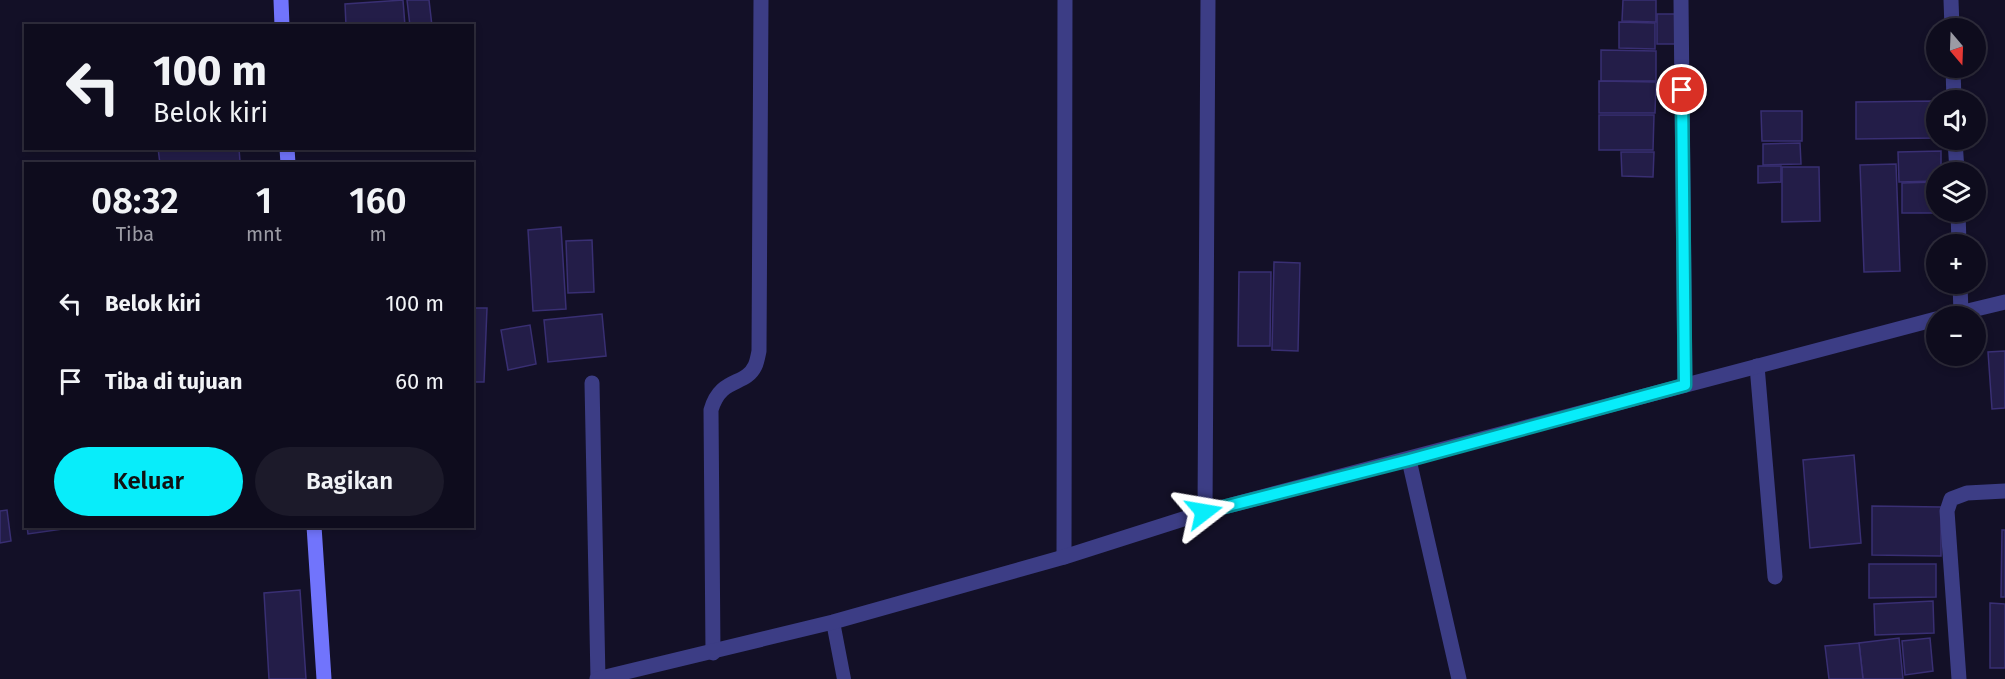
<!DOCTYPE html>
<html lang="id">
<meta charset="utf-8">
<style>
:root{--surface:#0e0c1d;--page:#1c1a2a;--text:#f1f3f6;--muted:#9b9ba4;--line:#2e2c3b;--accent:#08edfa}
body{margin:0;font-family:"Fira Sans",sans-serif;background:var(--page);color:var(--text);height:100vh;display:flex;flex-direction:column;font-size:22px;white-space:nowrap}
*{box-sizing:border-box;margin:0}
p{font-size:20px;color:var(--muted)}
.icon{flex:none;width:33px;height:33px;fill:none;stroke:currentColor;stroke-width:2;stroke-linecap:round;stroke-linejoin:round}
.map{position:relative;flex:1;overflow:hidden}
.drawer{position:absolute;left:24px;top:162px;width:450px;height:366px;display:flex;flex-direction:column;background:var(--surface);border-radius:0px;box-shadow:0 3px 9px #0003,0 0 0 2px var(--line)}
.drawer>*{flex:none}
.guide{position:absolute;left:24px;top:24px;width:450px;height:126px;border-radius:0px;box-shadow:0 3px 9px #0003,0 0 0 2px var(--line);background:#0e0c1d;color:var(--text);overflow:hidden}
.needle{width:39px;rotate:161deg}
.tools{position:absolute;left:1926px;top:18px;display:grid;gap:12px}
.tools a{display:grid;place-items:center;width:60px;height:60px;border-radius:50%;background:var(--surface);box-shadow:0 3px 9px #0003,0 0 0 2px var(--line);font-size:30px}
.pin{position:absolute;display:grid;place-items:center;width:51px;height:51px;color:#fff;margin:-26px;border:3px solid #fff;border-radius:50%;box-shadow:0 2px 6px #0007}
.me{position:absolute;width:66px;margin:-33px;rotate:76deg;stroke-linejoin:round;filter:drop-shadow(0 0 4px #0008)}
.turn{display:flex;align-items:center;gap:21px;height:126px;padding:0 30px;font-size:27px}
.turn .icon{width:78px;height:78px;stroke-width:2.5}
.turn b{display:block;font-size:42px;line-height:51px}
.eta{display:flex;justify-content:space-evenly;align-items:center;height:102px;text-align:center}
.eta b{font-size:36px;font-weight:600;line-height:42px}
.primary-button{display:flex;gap:12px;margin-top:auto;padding:12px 30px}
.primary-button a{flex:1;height:69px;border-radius:36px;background:var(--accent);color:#111;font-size:24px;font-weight:600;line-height:69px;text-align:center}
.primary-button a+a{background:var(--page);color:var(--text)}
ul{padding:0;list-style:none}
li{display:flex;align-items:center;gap:18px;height:78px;padding:0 30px}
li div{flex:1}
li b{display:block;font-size:22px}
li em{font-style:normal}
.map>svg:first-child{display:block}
</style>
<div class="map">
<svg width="2005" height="679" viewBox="0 0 2005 679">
<rect width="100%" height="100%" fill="#131027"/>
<g fill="#231d48" stroke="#392f73" stroke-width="1.5">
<path d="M403,0L405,26H346L345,4Z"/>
<path d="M407,0H429L432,26H410Z"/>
<path d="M1623,0H1656V22L1622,21Z"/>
<path d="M1657,14H1679L1678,44H1657Z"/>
<path d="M1619,22L1655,23V49L1619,48Z"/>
<path d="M1601,50L1656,51V81H1601Z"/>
<path d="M1599,81L1656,82L1655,113H1599Z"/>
<path d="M1936,101V138L1856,139V102Z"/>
<path d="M1761,111H1802V141H1762Z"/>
<path d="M1599,115H1654L1653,150H1599Z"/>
<path d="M1800,143L1801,164L1763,165V144Z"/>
<path d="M158,148H239L240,162L160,164Z"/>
<path d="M1941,151V172H1936V181L1899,182L1898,152Z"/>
<path d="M1621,152H1654L1653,177L1622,176Z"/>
<path d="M1896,164L1900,271L1864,272L1860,165Z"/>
<path d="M1758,166H1781V182L1758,183Z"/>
<path d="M1782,167H1819L1820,221L1782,222Z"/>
<path d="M1936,182V212L1939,213H1902V183Z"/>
<path d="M561,227L566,309L533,311L528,230Z"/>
<path d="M592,240L594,292L568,293L566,241Z"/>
<path d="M1274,262L1300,263L1298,351L1272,350Z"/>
<path d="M1239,272H1271L1270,346H1238Z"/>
<path d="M472,308H487L484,382H472Z"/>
<path d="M602,314L606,356L548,362L544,320Z"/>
<path d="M530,325L536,364L508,370L501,330Z"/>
<path d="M2005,351V408L1992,409L1988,352Z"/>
<path d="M1854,455L1861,543L1810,548L1803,460Z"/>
<path d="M1872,506L1941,507V556L1872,555Z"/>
<path d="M7,510L11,541L0,543V511Z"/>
<path d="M27,526H84L28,534Z"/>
<path d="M2002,530H2005V597H2001Z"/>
<path d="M1869,564H1936V597L1869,598Z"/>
<path d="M300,590L306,679H269L264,593Z"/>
<path d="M1933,601L1934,633L1875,635L1874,604Z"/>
<path d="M1990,603L2005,604V668H1990Z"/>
<path d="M1899,638L1903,679H1863L1859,643Z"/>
<path d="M1930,638L1933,671L1905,675L1902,641Z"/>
<path d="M1859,643L1863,679H1829L1825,646Z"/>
</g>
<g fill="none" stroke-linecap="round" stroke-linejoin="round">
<path stroke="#3c3d85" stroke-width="14" d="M833,622L844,679"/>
<g stroke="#3c3d85" stroke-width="15">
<path d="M1681,0L1685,385"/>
<path d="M1951,0L1952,28"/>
<path d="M1953,68L1954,100"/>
<path d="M1955,140L1957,172"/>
<path d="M1958,212L1959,244"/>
<path d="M1960,284L1961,313"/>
<path d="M1947,316L2005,302"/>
<path d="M1757,366L1775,577"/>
<path d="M592,383L598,679"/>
<path d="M1409,460L1459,679"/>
<path d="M1205,512L1208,0"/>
<path d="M1064,557L1065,0"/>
<path d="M713,653L711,410C721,376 745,387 755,366C757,362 758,356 759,351L761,0"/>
<path d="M597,679L833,622L1064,557L1205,512L1936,319"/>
<path d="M1959,679L1947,511L1951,499L1967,493L2005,491"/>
</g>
<g stroke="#7174fc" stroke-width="15">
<path d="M281,0L282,26"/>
<path d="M287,148L288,164"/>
<path d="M314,526L324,679"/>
</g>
</g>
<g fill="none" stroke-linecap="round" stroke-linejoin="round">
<defs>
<path id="route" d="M1204,512L1409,460L1685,385L1682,90"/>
</defs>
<use href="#route" stroke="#059aa2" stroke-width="15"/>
<use href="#route" stroke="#08edfa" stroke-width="10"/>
</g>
</svg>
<div class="tools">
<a><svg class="needle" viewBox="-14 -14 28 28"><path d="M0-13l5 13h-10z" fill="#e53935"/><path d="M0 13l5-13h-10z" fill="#9b9ba4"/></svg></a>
<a><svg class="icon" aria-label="sound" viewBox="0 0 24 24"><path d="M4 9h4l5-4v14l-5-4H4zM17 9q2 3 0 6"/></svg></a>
<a><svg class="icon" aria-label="layers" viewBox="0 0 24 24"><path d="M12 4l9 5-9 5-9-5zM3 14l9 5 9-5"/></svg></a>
<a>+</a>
<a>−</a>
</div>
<div class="pin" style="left:1682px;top:90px;background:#d93025"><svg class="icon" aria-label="arrive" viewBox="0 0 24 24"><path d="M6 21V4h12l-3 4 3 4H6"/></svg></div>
<svg class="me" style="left:1204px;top:512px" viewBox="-20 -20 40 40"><path d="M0-17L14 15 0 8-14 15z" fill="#08edfa" stroke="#fff" stroke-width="4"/></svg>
<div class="guide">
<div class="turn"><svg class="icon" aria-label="left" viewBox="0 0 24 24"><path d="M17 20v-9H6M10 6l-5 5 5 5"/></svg><div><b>100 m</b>Belok kiri</div></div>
</div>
<section class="drawer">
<div class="eta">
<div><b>08:32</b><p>Tiba</p></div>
<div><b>1</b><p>mnt</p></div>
<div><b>160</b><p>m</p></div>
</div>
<ul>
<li><svg class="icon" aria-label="left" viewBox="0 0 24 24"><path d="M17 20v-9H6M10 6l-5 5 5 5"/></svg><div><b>Belok kiri</b></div><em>100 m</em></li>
<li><svg class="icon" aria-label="arrive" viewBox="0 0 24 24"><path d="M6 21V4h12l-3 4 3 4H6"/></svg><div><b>Tiba di tujuan</b></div><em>60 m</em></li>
</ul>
<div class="primary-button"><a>Keluar</a><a>Bagikan</a></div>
</section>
</div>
